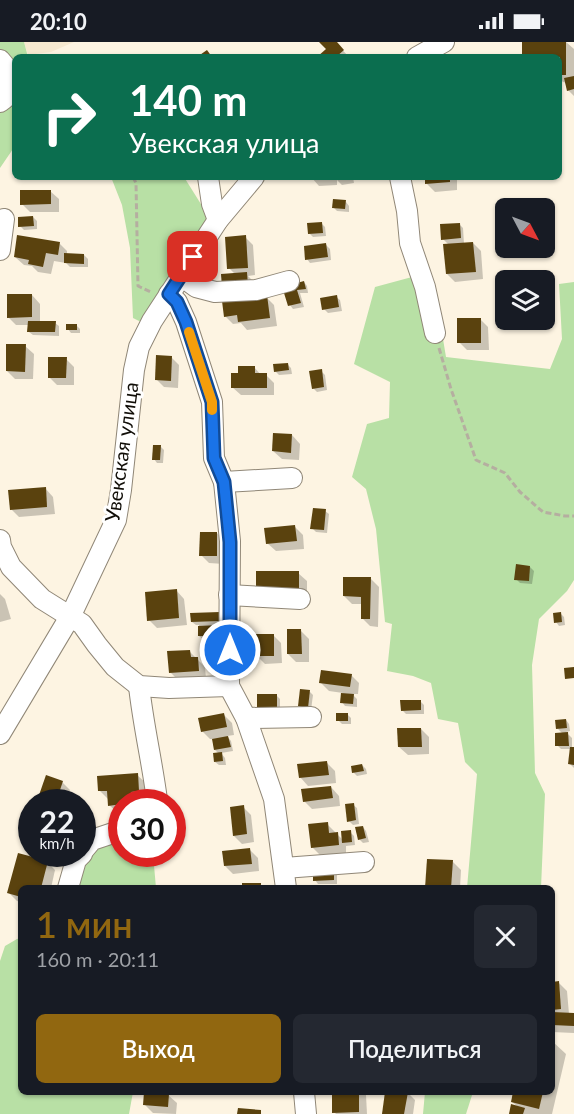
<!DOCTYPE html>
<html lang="ru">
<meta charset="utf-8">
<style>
:root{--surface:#171b24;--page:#242831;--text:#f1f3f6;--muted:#9ea1a6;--accent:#916710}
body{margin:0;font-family:Lato,sans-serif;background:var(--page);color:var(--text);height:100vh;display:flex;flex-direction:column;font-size:22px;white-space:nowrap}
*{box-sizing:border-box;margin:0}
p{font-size:20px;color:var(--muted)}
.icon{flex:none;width:33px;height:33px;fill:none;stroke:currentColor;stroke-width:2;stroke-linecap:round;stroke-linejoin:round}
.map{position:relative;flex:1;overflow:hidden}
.side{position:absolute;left:18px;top:843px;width:537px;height:210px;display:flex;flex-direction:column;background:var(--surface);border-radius:9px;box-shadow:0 2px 4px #0004}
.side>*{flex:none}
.banner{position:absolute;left:12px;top:12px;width:550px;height:126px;border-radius:9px;box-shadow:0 2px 4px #0004;background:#0b6e4f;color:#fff;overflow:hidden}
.needle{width:39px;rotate:131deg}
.fabs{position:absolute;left:495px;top:156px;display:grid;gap:12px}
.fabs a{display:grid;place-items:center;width:60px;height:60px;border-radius:9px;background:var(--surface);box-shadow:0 2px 4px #0004;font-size:30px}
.speed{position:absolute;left:18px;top:747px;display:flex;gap:12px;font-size:30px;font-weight:700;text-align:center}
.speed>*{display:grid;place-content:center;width:78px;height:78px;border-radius:50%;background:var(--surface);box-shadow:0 2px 4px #0004;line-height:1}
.speed small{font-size:15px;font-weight:400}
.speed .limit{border:9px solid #d22;background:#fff;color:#111}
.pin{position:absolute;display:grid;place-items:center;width:51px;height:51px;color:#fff;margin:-26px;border-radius:12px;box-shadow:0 3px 9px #0006}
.me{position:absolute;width:66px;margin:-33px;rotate:0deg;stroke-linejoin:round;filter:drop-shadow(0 0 4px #0008)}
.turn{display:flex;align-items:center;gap:21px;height:126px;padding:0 18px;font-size:27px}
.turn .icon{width:78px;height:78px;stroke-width:2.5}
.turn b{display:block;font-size:42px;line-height:51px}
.round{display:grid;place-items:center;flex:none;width:63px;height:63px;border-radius:9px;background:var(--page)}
.headline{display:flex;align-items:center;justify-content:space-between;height:102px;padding:0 18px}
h1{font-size:36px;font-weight:600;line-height:45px;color:var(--accent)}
.action{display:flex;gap:12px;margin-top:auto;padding:12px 18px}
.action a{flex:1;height:69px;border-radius:9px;background:var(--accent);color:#fff;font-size:24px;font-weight:600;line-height:69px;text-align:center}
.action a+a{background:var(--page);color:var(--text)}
.status{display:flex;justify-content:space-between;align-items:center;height:42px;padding:0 30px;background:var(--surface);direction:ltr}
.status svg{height:16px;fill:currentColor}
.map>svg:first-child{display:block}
</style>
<div class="status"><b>20:10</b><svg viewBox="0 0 49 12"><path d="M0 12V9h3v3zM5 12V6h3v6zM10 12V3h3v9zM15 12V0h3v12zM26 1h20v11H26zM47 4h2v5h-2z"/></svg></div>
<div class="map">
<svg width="574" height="1072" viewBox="0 0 574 1072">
<rect width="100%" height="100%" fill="#fdf4e2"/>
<path fill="#f6e9d0" d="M24,0H74L51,10L28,13Z"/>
<g fill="#b8e0a5">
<path d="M0,0H24L28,15H15V104L0,126Z"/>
<path d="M111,135H184L209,175L141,280L133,276L130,206L122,163Z"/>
<path d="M412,235L441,285L446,315L550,327L562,297L559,242L574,240V538L567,549L539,577L532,623L535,731L545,752L541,846H467L477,732L465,720L458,681L438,677L431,641L413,634L387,629L392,582L385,580L376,487L366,447L352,435L367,382L389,376L390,340L354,322L375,245Z"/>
<path d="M121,792L122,812H153L156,846H74L84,819L97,803Z"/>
<path d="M21,896V1050H133L129,1072H0V919L5,904L17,897Z"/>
<path d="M425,1050H473L466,1072H423Z"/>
</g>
<g fill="#0003">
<path d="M322,0H335L349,15H319L328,7Z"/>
<path d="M524,0H566L574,7V54L568,48L567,41L563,40L560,37V50V15H524Z"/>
<path d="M311,135H353L354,141L342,143L337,138V143L319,144Z"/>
<path d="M427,135H457V148L435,150L427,142Z"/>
<path d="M50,149L59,157V170H30L22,162Z"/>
<path d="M346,160L349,164V170L337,169L334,166Z"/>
<path d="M33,175L37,179V187L24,188L20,184Z"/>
<path d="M322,182L325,185L326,194L313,195L309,191Z"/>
<path d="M459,182L463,186L464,202L473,201L481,209L483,237L455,240L447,232L449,203L443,197Z"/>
<path d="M245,195L253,203L255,233L248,234L254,240L224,246L235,232L229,226Z"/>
<path d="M59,201L67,209V213H84L88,217V225H70L66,221L54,219L51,232L38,230L32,224L24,223L15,215Z"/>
<path d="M326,203L330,207L331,218L310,221L307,217Z"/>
<path d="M304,240L307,244L308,251H300L304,265L293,267L290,263L286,252Z"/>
<path d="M32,253L40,262V281H55L59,284V294L33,293L29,290V283H16L8,275Z"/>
<path d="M266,255L274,263L277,284L247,288L241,281L233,282L225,274Z"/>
<path d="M336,255L340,258L342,269L328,271L324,267Z"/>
<path d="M480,277L488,285L489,308H467L459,300Z"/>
<path d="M76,283L80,287V291H71L68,287Z"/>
<path d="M25,304L34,312L33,337H15L7,329Z"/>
<path d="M171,315L179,323L178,346L164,345L156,337Z"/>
<path d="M66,317L74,325V343H57L49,335Z"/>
<path d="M287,322L291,326L292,332L279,333L275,329Z"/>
<path d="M254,325L261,333H266L274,341V353H241L232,345L240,333Z"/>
<path d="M321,329L325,333L327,348L317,350L313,346Z"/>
<path d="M292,393L300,402L299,418L282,417L273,409Z"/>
<path d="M160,404L164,408L163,421H157L154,417Z"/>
<path d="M45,446L53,455L55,472L19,475L11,467Z"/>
<path d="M325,469L329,472L327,491L316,490L312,486Z"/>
<path d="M295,485L303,493L304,507L276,509L267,501Z"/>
<path d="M217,491L225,500L224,522L209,521L201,513Z"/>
<path d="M530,525L534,529L532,542L520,541L516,537Z"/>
<path d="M298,531L307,539V555L258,547Z"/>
<path d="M371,537L379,545L378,585L370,584L362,576L363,562H352L344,554Z"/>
<path d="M176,548L184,557L187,583L157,586L149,578Z"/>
<path d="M0,552L5,557L11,577L0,580Z"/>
<path d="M560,571L564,575L565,583L559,584L556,580Z"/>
<path d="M220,572L224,582H217L223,589V597H203L199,594V583H196L192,580Z"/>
<path d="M301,589L309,597V620H296L288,612Z"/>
<path d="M273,593L281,601L282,621L265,622L257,614Z"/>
<path d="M189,609L205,625L206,637L178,638L170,630Z"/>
<path d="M351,633L359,641L358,652H352L357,657V665L345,664L342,660L343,651L329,649L321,641Z"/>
<path d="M309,649L313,653L311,668H304L300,664Z"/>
<path d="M276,653L280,657V671H263Z"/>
<path d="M420,659L424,663V672H406L402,668Z"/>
<path d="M224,673L232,681L234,693L227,694L231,699L233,709L221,711L225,716L226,723H219L215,720L219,712L215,708L213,697H210L202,689Z"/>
<path d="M348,673L351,676V682H342L338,678Z"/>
<path d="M566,678L569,682L570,689L566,690L572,696V707H574V726L570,722L571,707H561L557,703L563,692L558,687Z"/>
<path d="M421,687L429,695V712L408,713L399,705Z"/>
<path d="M327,721L335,729L336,741L308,744L300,735Z"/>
<path d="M362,723L366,727L367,732L357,734L353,730Z"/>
<path d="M137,733L146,741L147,757H138V760H122V771H118L109,763L108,757L100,749Z"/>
<path d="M62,740L70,748L66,760H45L40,756Z"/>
<path d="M331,745L339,754L340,764L312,767L304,759Z"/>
<path d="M353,763L357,766L359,782L353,783L349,779Z"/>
<path d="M243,765L251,773L254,800L242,802L234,794Z"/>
<path d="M327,782L335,790L336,792H337L344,799L350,790L354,794L355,803L346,804V811L320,813L312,805Z"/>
<path d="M363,785L366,789L369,800L363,801L359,797Z"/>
<path d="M250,808L258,816L259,829L233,832L225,824Z"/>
<path d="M47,820L55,828L51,846H21V860L17,859L9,851Z"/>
<path d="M453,820L461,828L460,846H427Z"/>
<path d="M337,830V842H318L315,838Z"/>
<path d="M558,940L567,949L569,972H574V991L552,990V941Z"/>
<path d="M552,999L566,1012L552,1072H510L518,1065L512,1060L515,1050H552Z"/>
<path d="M146,1050H167L168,1053L177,1061L176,1072L153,1071L145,1063Z"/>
<path d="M333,1050H363L366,1053L367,1072H336L334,1070Z"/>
<path d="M387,1050H407L415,1058L413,1072H383Z"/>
</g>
<g fill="#5a420e">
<path d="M319,0H337L344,8L336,15H317L326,7Z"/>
<path d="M522,0H566V33H560V15H522Z"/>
<path d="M207,8L212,15H197Z"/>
<path d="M574,34V47L567,49L564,36Z"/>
<path d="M425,135H450V140L425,142Z"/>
<path d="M20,148H51V162L20,163Z"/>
<path d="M333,157L346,158L345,167L332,166Z"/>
<path d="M33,174L34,184L18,185V175Z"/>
<path d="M322,180L323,191L308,192L307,181Z"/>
<path d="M460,181L461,196L441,198L440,182Z"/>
<path d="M17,193L60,200L58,213L46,211L43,225L28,222L29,218L14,215Z"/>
<path d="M246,193L248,226L227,227L225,195Z"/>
<path d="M473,200L476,230L446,232L443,202Z"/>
<path d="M326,201L328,215L305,218L304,204Z"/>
<path d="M64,211L84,212V222L64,221Z"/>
<path d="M247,230L248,244L222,246L221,232Z"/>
<path d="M304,239L306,247L297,248L301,261L288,264L284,251L297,241Z"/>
<path d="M7,252H32V275L7,276Z"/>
<path d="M267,253L270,276L238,280L237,273L224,275L222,259Z"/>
<path d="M337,253L339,265L322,268L320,256Z"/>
<rect x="457" y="276" width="24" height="25"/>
<path d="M28,279H56L55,290H27Z"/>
<rect x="66" y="282" width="11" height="6"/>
<path d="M6,302H26L25,330L6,329Z"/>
<path d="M156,313L172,314L171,339L155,338Z"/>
<path d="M48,315H67L66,336H48Z"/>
<path d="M288,321L289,328L274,330L273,322Z"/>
<path d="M238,324H255V331H267V346H231V331H238Z"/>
<path d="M322,327L324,345L312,347L309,329Z"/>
<path d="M273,391L292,392L291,411L272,409Z"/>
<path d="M153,403H161L160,418H152Z"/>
<path d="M46,445L47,465L10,468L8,448Z"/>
<path d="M313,466L326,467L324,488L310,487Z"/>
<path d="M295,483L297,499L266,502L264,486Z"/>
<path d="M200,490H217V514H199Z"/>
<path d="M516,522L530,524L529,539L514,538Z"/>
<rect x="256" y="529" width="43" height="19"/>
<path d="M343,535H371L370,577H361V555L343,554Z"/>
<path d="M177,547L179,576L147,579L145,550Z"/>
<path d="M220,570V579L191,580L190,571Z"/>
<path d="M561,570L562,580L554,581L553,571Z"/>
<path d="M220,583V594H198V584Z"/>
<path d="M287,587H301L302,612H287Z"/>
<path d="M255,592H274V614H256Z"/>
<path d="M190,608L191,615H198L199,629L169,631L167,609Z"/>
<path d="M574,625V636L565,637L564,626Z"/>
<path d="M321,628L352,632L350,645L319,641Z"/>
<path d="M300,647L310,648L308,666L298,664Z"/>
<path d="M341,651L354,652L353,662L340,661Z"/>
<rect x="257" y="652" width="20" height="16"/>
<path d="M400,658H421V668L401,669Z"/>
<path d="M224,671L227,685L201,690L198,676Z"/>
<rect x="336" y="671" width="12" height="8"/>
<path d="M566,677L567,686L556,687L555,678Z"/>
<path d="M397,686H421L422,705H398Z"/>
<path d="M568,690L569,704H555V691Z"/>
<path d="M228,694L231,705L214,708L212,697Z"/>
<path d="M570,705H574V723L568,722Z"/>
<path d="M222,710L223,719L214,720L213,711Z"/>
<path d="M327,719L329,733L299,736L297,722Z"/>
<path d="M362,722L364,729L352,731L351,724Z"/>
<path d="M138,731L139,749L131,750L132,760H122V762L108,764L107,749H98L97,734Z"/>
<path d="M46,733L63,739L56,760L38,756Z"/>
<path d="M331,744L333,756L303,760L301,747Z"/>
<path d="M354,761L356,778L347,780L345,762Z"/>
<path d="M244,763L247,792L233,794L230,765Z"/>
<path d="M25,765L32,766V779L23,778Z"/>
<path d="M328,780L329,791L338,790L339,803L311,806L308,782Z"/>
<path d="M363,784L366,796L358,798L355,785Z"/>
<path d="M351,788L352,800L342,801L341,789Z"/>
<path d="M250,806L252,822L224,824L222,809Z"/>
<path d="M18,811L48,819L41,846H21V855L7,851Z"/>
<path d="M427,817L453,818L451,846H425Z"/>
<path d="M313,825H334V838L313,839Z"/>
<rect x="242" y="841" width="19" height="5"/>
<path d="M559,939L561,967L552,968V940Z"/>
<path d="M552,970L574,971V984L552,983Z"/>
<path d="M144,1050H161L160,1051L169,1052L168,1065L143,1063Z"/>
<path d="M332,1050H359V1070L332,1071Z"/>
<path d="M385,1050H408L404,1072H382Z"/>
<path d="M513,1050H543L539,1067L511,1060Z"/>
<path d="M511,1062L525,1066L523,1072H509Z"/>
<path d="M238,1066L261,1068V1072H237Z"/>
</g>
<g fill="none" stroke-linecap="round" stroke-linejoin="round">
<defs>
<g id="minor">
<path d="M417,15L444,0"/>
<path d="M0,18L5,24L4,57L0,60"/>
<path d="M208,135L212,162L218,178"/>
<path d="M400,135L407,169L410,201L425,245L435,291"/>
<path d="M0,208L4,177"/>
<path d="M181,234L196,245L215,250L256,248L289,239"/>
<path d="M169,252L177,260L186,280L212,360L214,416L224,440L230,499L229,644L246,676L274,757L286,846"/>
<path d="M224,440L292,436"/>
<path d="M0,498L1,505L11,525L42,557L82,582L97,603L115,625L139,644L169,646L229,644"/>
<path d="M229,553L300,557"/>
<path d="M139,644C143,682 152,719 157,758L156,760"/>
<path d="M246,676L311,675"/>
<path d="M0,692L71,573L116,478L121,448L134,328L139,305L152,279L218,178L254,135"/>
<path d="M82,810L92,798L122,788"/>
<path d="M284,826L364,820"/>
<path d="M68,846L76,818L82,812"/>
<path d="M304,1050L306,1072"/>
</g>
</defs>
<use href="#minor" stroke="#908777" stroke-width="22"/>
<g stroke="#b5aea0" stroke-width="3" stroke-dasharray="6 3" stroke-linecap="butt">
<path d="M133,135L136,141L138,244L151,250"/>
<path d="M439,306L451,347L476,418L505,431L520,450L543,470L565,474H574"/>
</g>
<use href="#minor" stroke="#fff" stroke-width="20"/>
</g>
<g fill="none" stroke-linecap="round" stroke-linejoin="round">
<defs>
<path id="route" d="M193,215L169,252L177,260L186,280L212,360L214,416L224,440L230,500V608"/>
</defs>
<use href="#route" stroke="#114b97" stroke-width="15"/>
<use href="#route" stroke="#1a73e8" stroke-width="10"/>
<path stroke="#f59e0b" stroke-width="10" d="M189,290L212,360V368"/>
</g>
<g text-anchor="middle" stroke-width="6" stroke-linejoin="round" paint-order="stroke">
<g font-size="20" fill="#110e08" stroke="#fff">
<text transform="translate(122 410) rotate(-82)" y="7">Увекская улица</text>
</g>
</g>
</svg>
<div class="fabs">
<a><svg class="needle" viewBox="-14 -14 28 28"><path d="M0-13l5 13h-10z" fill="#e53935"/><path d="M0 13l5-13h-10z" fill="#9ea1a6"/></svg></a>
<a><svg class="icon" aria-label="layers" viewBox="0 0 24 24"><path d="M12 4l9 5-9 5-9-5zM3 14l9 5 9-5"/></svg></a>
</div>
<div class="speed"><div>22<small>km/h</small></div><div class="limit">30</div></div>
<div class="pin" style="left:193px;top:215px;background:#d93025"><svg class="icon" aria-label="arrive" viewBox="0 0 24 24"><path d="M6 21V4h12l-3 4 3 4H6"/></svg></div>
<svg class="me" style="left:230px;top:608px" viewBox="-20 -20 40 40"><circle r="17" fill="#1a73e8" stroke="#fff" stroke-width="3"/><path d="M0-11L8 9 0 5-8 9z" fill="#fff"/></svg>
<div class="banner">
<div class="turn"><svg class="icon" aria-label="right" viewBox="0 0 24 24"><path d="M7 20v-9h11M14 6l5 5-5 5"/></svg><div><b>140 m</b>Увекская улица</div></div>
</div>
<section class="side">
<div class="headline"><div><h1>1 мин</h1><p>160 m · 20:11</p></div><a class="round"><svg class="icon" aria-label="close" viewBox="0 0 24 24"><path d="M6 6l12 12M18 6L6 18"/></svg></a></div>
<div class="action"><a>Выход</a><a>Поделиться</a></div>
</section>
</div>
